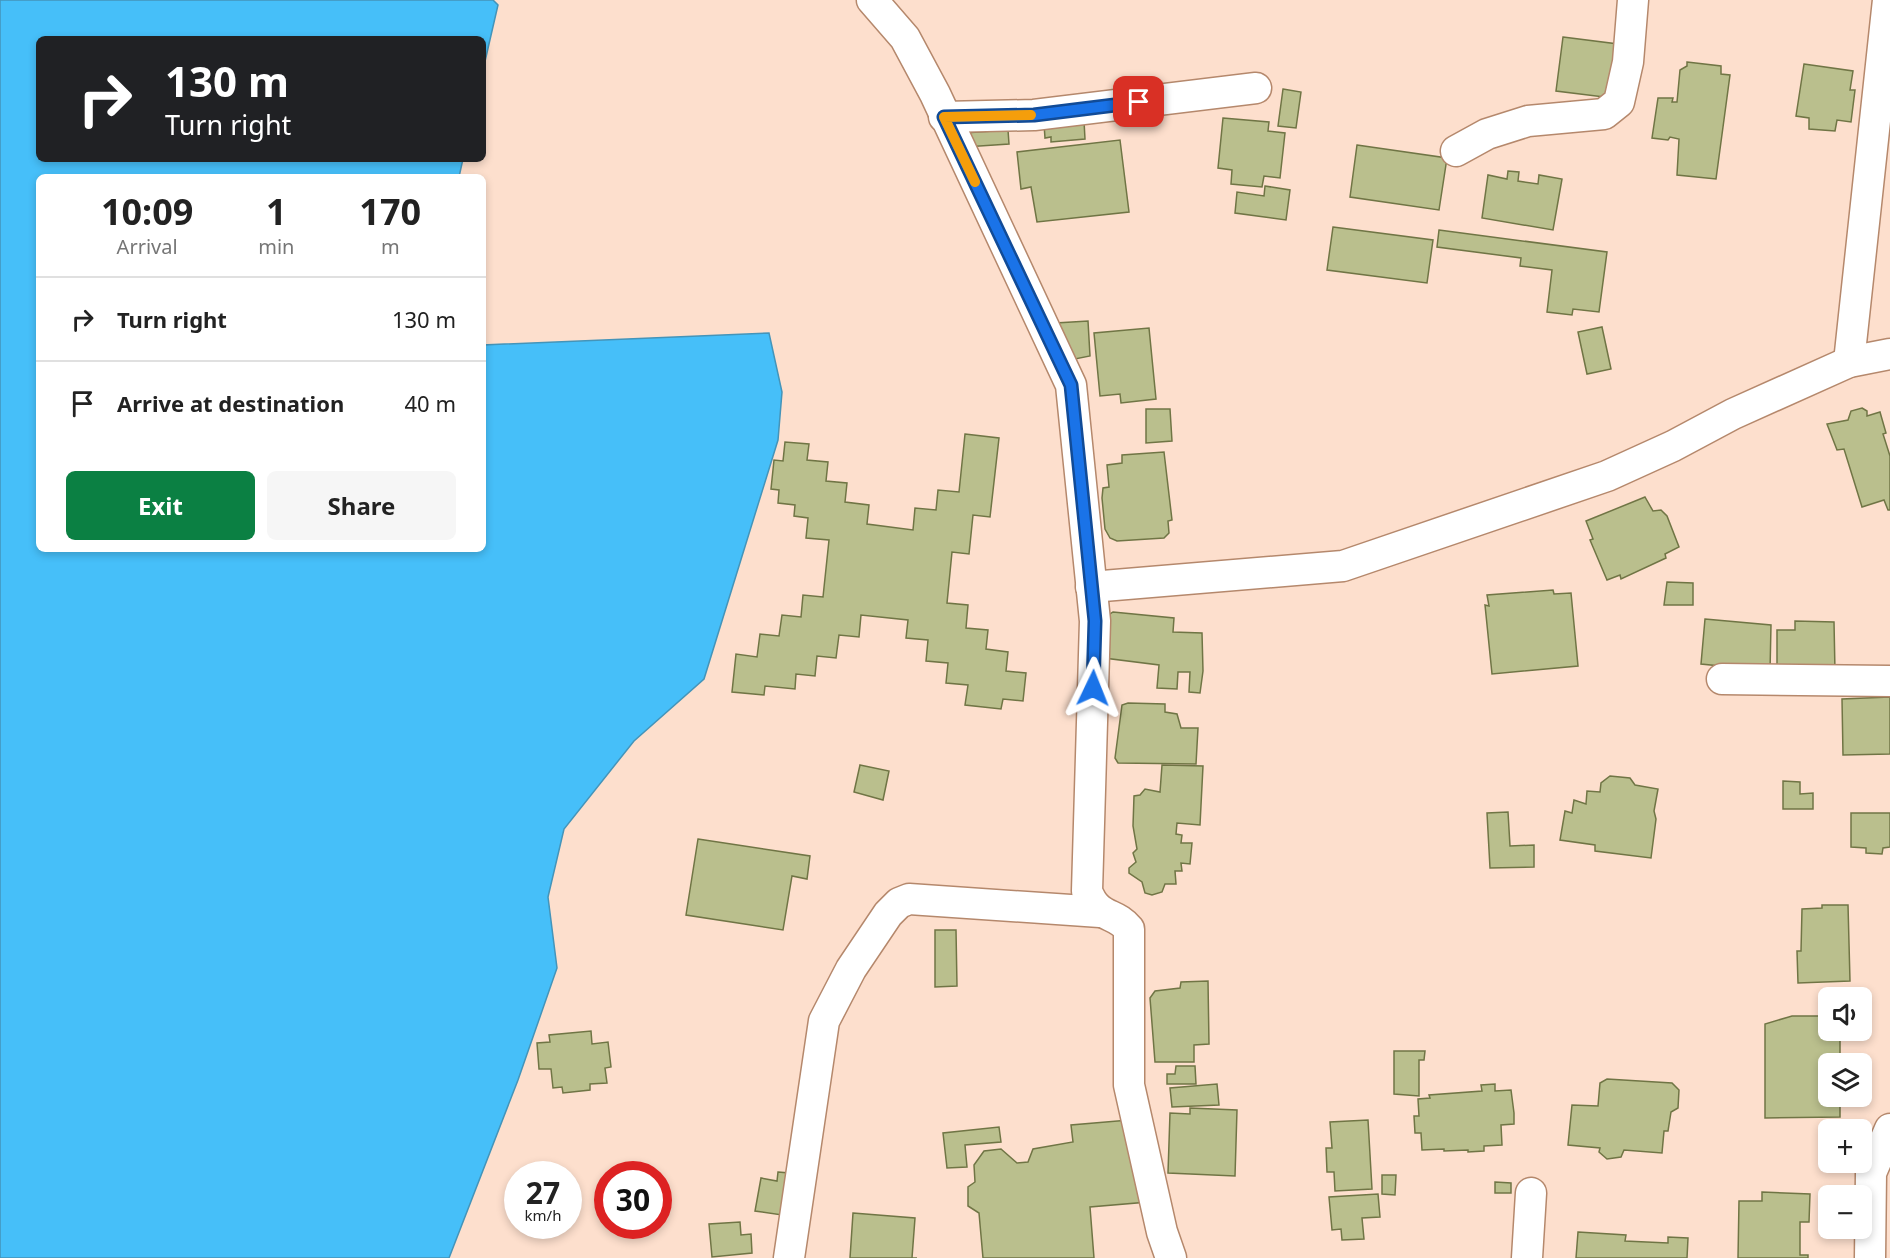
<!DOCTYPE html>
<meta charset="utf-8">
<style>
:root{--surface:#fff;--page:#f6f6f6;--text:#222;--muted:#767676;--line:#e0e0e0;--accent:#0b8043}
body{margin:0;font-family:"Noto Sans",sans-serif;background:var(--page);color:var(--text);height:100vh;display:flex;flex-direction:column;font-size:22px;white-space:nowrap}
*{box-sizing:border-box;margin:0}
p{font-size:20px;color:var(--muted)}
.icon{flex:none;width:33px;height:33px;fill:none;stroke:currentColor;stroke-width:2;stroke-linecap:round;stroke-linejoin:round}
.map{position:relative;flex:1;overflow:hidden}
.sheet{position:absolute;left:36px;top:174px;width:450px;height:378px;display:flex;flex-direction:column;background:var(--surface);border-radius:9px;box-shadow:0 3px 9px #0003}
.sheet>*{flex:none}
.top-card{position:absolute;left:36px;top:36px;width:450px;height:126px;border-radius:9px;box-shadow:0 3px 9px #0003;background:#202124;color:#fff;overflow:hidden}
.tools{position:absolute;left:1818px;top:987px;display:grid;gap:12px}
.tools a{display:grid;place-items:center;width:54px;height:54px;border-radius:9px;background:var(--surface);box-shadow:0 3px 9px #0003;font-size:30px}
.speed{position:absolute;left:504px;top:1161px;display:flex;gap:12px;font-size:30px;font-weight:700;text-align:center}
.speed>*{display:grid;place-content:center;width:78px;height:78px;border-radius:50%;background:var(--surface);box-shadow:0 3px 9px #0003;line-height:1}
.speed small{font-size:15px;font-weight:400}
.speed .limit{border:9px solid #d22;background:#fff;color:#111}
.pin{position:absolute;display:grid;place-items:center;width:51px;height:51px;color:#fff;margin:-26px;border-radius:12px;box-shadow:0 3px 9px #0006}
.me{position:absolute;width:66px;margin:-33px;rotate:2deg;stroke-linejoin:round;filter:drop-shadow(0 0 4px #0008)}
.turn{display:flex;align-items:center;gap:21px;height:126px;padding:0 30px;font-size:27px}
.turn .icon{width:78px;height:78px;stroke-width:2.5}
.turn b{display:block;font-size:42px;line-height:51px}
.eta{display:flex;justify-content:space-evenly;align-items:center;height:102px;text-align:center}
.eta b{font-size:36px;font-weight:700;line-height:42px}
.button{display:flex;gap:12px;margin-top:auto;padding:12px 30px}
.button a{flex:1;height:69px;border-radius:9px;background:var(--accent);color:#fff;font-size:24px;font-weight:700;line-height:69px;text-align:center}
.button a+a{background:var(--page);color:var(--text)}
ul{padding:0;list-style:none}
li{display:flex;align-items:center;gap:18px;height:84px;padding:0 30px;border-top:2px solid var(--line)}
li div{flex:1}
li b{display:block;font-size:22px}
li em{font-style:normal}
.map>svg:first-child{display:block}
</style>
<div class="map">
<svg width="1890" height="1258" viewBox="0 0 1890 1258">
<rect width="100%" height="100%" fill="#fddfcd"/>
<path fill="#46bff9" stroke="#4494b9" stroke-width="1.5" d="M0,0H493L498,5L483,70V39H39V159H463L459,177H39V549H483V345L769,333L782,392L778,440L704,679L634,741L564,829L548,897L557,968L518,1080L449,1258H0Z"/>
<g fill="#babf8d" stroke="#707545" stroke-width="1.5">
<path d="M1563,37L1618,44L1612,98L1556,91Z"/>
<path d="M1687,62L1721,66V74L1730,75L1716,179L1677,175L1679,139L1670,137L1668,140L1652,138L1658,98H1673L1672,102H1677L1680,70L1687,66Z"/>
<path d="M1804,64L1853,71L1850,90H1855L1851,122L1837,120L1835,131L1809,129V118L1796,116Z"/>
<path d="M1283,89L1301,92L1296,128L1278,126Z"/>
<path d="M1223,118L1269,122L1268,131L1285,133L1280,178L1264,176L1262,187L1231,184L1232,170L1218,168Z"/>
<path d="M1084,121L1085,139L1051,142V137L1045,138L1044,124Z"/>
<path d="M1008,130L1009,144L965,147L964,133Z"/>
<path d="M1120,140L1129,212L1037,222L1031,187L1021,189L1017,152Z"/>
<path d="M1357,145L1447,158L1439,210L1350,197Z"/>
<path d="M1508,171L1519,172L1518,181L1538,184L1539,175L1562,179L1553,230L1482,218L1488,175L1507,179Z"/>
<path d="M1265,186L1290,190L1286,220L1235,213L1237,192L1264,196Z"/>
<path d="M1333,227L1433,240L1427,283L1327,270Z"/>
<path d="M1439,230L1607,252L1599,312L1573,309L1572,315L1547,312L1552,270L1520,266L1521,258L1437,247Z"/>
<path d="M1088,321L1090,356L1070,360L1056,323Z"/>
<path d="M1602,327L1611,369L1587,374L1578,332Z"/>
<path d="M1149,328L1156,399L1121,403L1120,394L1100,396L1094,333Z"/>
<path d="M1862,408L1867,411V416L1880,412L1886,433L1883,434L1890,456V510H1888L1884,500L1862,507L1844,449L1837,450L1827,424L1848,420L1851,411Z"/>
<path d="M1146,409H1170L1172,441L1146,443Z"/>
<path d="M965,434L999,438L990,517L973,515L969,554L952,552L947,603L968,605L966,628L988,630L986,649L1008,652L1006,671L1026,673L1023,701L1003,699L1001,709L965,705L968,685L946,683L948,663L926,661L928,640L906,638L908,620L861,615L859,637L839,635L836,658L817,656L815,676L796,674L795,689L765,686L764,695L732,692L736,654L757,657L760,634L779,636L782,615L801,617L803,595L823,597L829,540L806,538L808,518L794,516L795,505L778,503L779,490L771,489L774,460L783,461L785,442L809,444L807,460L828,462L826,481L847,483L845,502L869,505L867,524L913,530L915,508L936,510L938,490L959,492Z"/>
<path d="M1164,452L1172,520L1168,521L1169,533L1164,538L1117,541L1110,538L1105,529L1102,498L1103,488L1109,487L1107,465L1122,463V455Z"/>
<path d="M1645,497L1653,511L1661,510L1667,516L1679,547L1665,554L1666,558L1621,579L1620,575L1607,580L1590,540L1593,539L1586,521Z"/>
<path d="M1667,582L1693,583V605H1664Z"/>
<path d="M1553,590L1554,594L1571,593L1578,666L1492,674L1485,605L1489,606L1487,595Z"/>
<path d="M1113,612L1174,618L1173,632L1202,633L1203,671L1200,693L1189,692L1190,672H1178L1177,689L1157,688L1159,665L1104,658L1107,616Z"/>
<path d="M1705,619L1771,625L1770,671L1701,664Z"/>
<path d="M1795,621L1834,622L1835,672L1777,668V630H1795Z"/>
<path d="M1890,697V754L1843,755L1842,699Z"/>
<path d="M1128,703L1165,704V712L1177,714L1181,728H1198L1196,764L1118,763L1115,758L1122,705Z"/>
<path d="M860,765L889,771L883,800L854,792Z"/>
<path d="M1162,765L1203,766L1200,825L1177,823L1176,834L1182,835L1181,843H1192L1190,864L1181,863L1182,871H1175L1176,884H1165L1162,892L1152,895L1145,893L1142,882L1129,873V868L1136,862L1133,853L1137,849L1133,826L1134,796L1140,795L1145,789L1160,792Z"/>
<path d="M1610,776L1630,778L1635,785L1658,789L1654,811L1656,819L1651,858L1595,851V845L1560,840L1565,811L1572,813L1574,800L1586,804L1587,791L1600,792L1601,783Z"/>
<path d="M1783,781L1800,782V794L1813,793V809H1783Z"/>
<path d="M1508,812L1510,846L1534,845V867L1490,868L1487,813Z"/>
<path d="M1851,813H1890V847L1883,848L1882,854L1866,853V848L1851,847Z"/>
<path d="M698,839L810,856L807,879L792,876L783,930L686,915Z"/>
<path d="M1822,905H1848L1850,981L1798,983L1797,951H1801L1802,909L1822,908Z"/>
<path d="M935,930H956L957,986L935,987Z"/>
<path d="M1208,981L1209,1044L1194,1045V1062H1155L1150,998L1155,991L1180,988L1181,982Z"/>
<path d="M1792,1016H1828V1030H1840V1064H1828V1096H1840V1117L1765,1118V1024Z"/>
<path d="M591,1031L592,1044L608,1042L611,1067L605,1068L607,1083L590,1084V1090L563,1093L562,1087L553,1088L551,1069H539L537,1043L550,1042L549,1035Z"/>
<path d="M1394,1051H1425L1424,1060H1419V1096L1394,1094Z"/>
<path d="M1176,1066H1195L1196,1084H1167V1074H1175Z"/>
<path d="M1607,1079L1672,1083L1679,1090L1678,1108L1671,1112L1668,1131H1664L1662,1153L1624,1150L1621,1157L1607,1159L1599,1152L1600,1148L1568,1145L1572,1105L1598,1106L1600,1083Z"/>
<path d="M1217,1084L1219,1105L1172,1107L1170,1088Z"/>
<path d="M1495,1084V1091L1511,1090L1514,1113V1124L1501,1125L1502,1145L1484,1146V1151L1468,1152V1150L1444,1151V1149L1422,1150L1421,1133H1415L1414,1116H1419L1418,1099L1430,1098L1429,1095L1482,1091L1481,1085Z"/>
<path d="M1190,1108L1237,1110L1235,1176L1168,1173L1170,1113L1190,1114Z"/>
<path d="M1129,1120L1148,1202L1090,1207L1094,1258H983L979,1213L968,1206V1187L975,1182L974,1165L984,1151L1001,1149L1017,1163L1028,1162L1033,1149L1073,1142L1071,1125Z"/>
<path d="M1368,1120L1372,1189L1335,1191L1334,1172H1327L1326,1148H1332L1330,1122Z"/>
<path d="M999,1127L1001,1142L965,1145L967,1167L947,1168L943,1133Z"/>
<path d="M778,1172L789,1173L782,1215L755,1211L761,1178L777,1181Z"/>
<path d="M1382,1175H1396L1395,1195L1382,1194Z"/>
<path d="M1495,1182L1511,1183V1193H1495Z"/>
<path d="M1762,1192L1810,1194L1809,1222H1800V1255H1808V1258H1738L1739,1201H1762Z"/>
<path d="M1378,1194L1380,1217L1362,1218L1364,1239L1342,1240L1341,1229L1332,1230L1329,1197Z"/>
<path d="M853,1213L915,1218L912,1258H917H850Z"/>
<path d="M740,1222L741,1235L751,1234L752,1253L712,1257L709,1224Z"/>
<path d="M1578,1232L1626,1235L1625,1241L1668,1243V1237L1688,1238L1687,1258H1576Z"/>
</g>
<g fill="none" stroke-linecap="round" stroke-linejoin="round">
<defs>
<g id="minor">
<path d="M872,0L905,38L935,94L1071,385L1095,621L1087,891C1098,920 1115,911 1129,929V1085L1162,1232L1171,1258"/>
<path d="M944,117L1034,115L1256,88"/>
<path d="M1456,151L1487,134L1528,121L1604,114L1619,102L1628,62L1633,0"/>
<path d="M1849,362L1888,0"/>
<path d="M1091,587L1343,566L1607,476L1673,446L1733,414L1849,362L1890,354"/>
<path d="M1722,679L1890,681"/>
<path d="M789,1258L824,1021L851,969L888,914L899,903L909,899L1100,912"/>
<path d="M1527,1258L1531,1193"/>
<path d="M1870,1258L1871,1173L1890,1129"/>
</g>
</defs>
<use href="#minor" stroke="#b5886c" stroke-width="33"/>
<use href="#minor" stroke="#fff" stroke-width="30"/>
</g>
<g fill="none" stroke-linecap="round" stroke-linejoin="round">
<defs>
<path id="route" d="M1093,688L1095,621L1071,385L944,117L1034,115L1139,102"/>
</defs>
<use href="#route" stroke="#114b97" stroke-width="15"/>
<use href="#route" stroke="#1a73e8" stroke-width="10"/>
<path stroke="#f59e0b" stroke-width="10" d="M975,182L944,117L1031,115"/>
</g>
</svg>
<div class="tools">
<a><svg class="icon" aria-label="sound" viewBox="0 0 24 24"><path d="M4 9h4l5-4v14l-5-4H4zM17 9q2 3 0 6"/></svg></a>
<a><svg class="icon" aria-label="layers" viewBox="0 0 24 24"><path d="M12 4l9 5-9 5-9-5zM3 14l9 5 9-5"/></svg></a>
<a>+</a>
<a>−</a>
</div>
<div class="speed"><div>27<small>km/h</small></div><div class="limit">30</div></div>
<div class="pin" style="left:1139px;top:102px;background:#d93025"><svg class="icon" aria-label="arrive" viewBox="0 0 24 24"><path d="M6 21V4h12l-3 4 3 4H6"/></svg></div>
<svg class="me" style="left:1093px;top:688px" viewBox="-20 -20 40 40"><path d="M0-17L14 15 0 8-14 15z" fill="#1a73e8" stroke="#fff" stroke-width="4"/></svg>
<div class="top-card">
<div class="turn"><svg class="icon" aria-label="right" viewBox="0 0 24 24"><path d="M7 20v-9h11M14 6l5 5-5 5"/></svg><div><b>130 m</b>Turn right</div></div>
</div>
<section class="sheet">
<div class="eta">
<div><b>10:09</b><p>Arrival</p></div>
<div><b>1</b><p>min</p></div>
<div><b>170</b><p>m</p></div>
</div>
<ul>
<li><svg class="icon" aria-label="right" viewBox="0 0 24 24"><path d="M7 20v-9h11M14 6l5 5-5 5"/></svg><div><b>Turn right</b></div><em>130 m</em></li>
<li><svg class="icon" aria-label="arrive" viewBox="0 0 24 24"><path d="M6 21V4h12l-3 4 3 4H6"/></svg><div><b>Arrive at destination</b></div><em>40 m</em></li>
</ul>
<div class="button"><a>Exit</a><a>Share</a></div>
</section>
</div>
